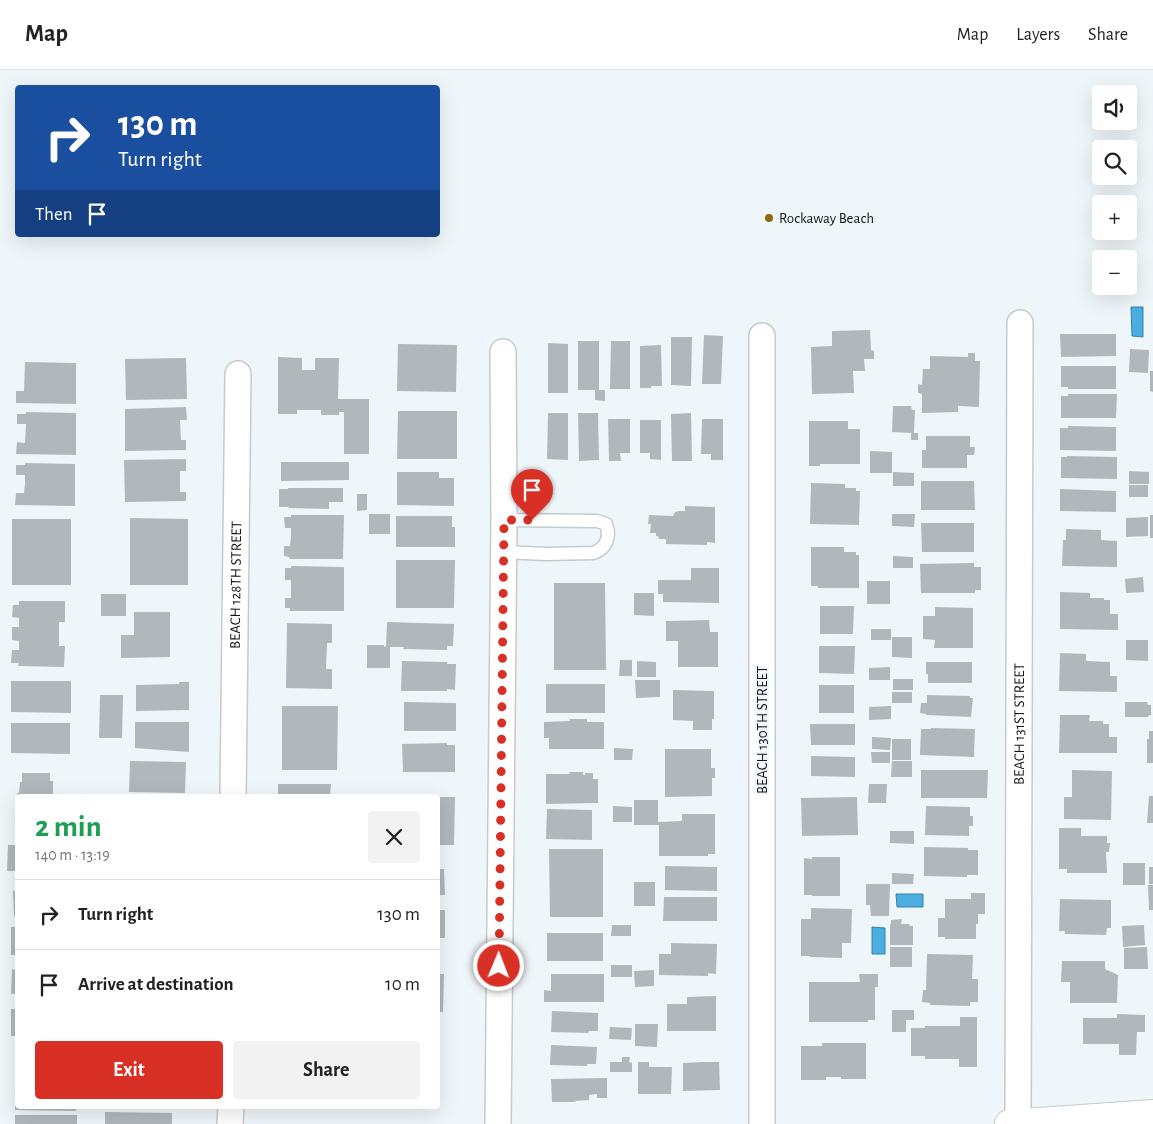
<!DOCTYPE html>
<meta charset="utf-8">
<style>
:root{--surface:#fff;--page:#f2f2f2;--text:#222;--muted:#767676;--line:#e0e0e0;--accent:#d93025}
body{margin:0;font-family:"Alegreya Sans",sans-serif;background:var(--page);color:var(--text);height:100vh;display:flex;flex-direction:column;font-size:19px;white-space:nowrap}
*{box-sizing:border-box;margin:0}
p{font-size:16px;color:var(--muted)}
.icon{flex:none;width:28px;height:28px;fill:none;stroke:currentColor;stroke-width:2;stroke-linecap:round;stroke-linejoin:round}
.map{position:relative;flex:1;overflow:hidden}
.panel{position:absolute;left:15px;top:724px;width:425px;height:315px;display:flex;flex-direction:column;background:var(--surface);border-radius:5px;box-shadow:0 5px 20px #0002}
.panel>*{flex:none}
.hud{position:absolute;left:15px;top:15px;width:425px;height:152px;border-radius:5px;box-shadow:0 5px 20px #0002;background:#1a4fa0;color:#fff;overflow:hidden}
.buttons{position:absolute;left:1092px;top:15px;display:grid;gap:10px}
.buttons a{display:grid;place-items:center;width:45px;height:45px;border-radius:5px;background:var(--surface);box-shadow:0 5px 20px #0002;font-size:25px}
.pin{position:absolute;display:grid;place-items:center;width:42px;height:42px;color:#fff;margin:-51px -21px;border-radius:50% 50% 50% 0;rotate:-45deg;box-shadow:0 0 5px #0007}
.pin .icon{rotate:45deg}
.me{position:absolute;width:55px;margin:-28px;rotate:1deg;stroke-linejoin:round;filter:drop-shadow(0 0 4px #0008)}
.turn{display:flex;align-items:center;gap:18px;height:105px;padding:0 20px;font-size:22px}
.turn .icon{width:65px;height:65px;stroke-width:2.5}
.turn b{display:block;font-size:35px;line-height:42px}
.then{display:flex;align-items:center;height:48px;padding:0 20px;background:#0003;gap:10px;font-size:19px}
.round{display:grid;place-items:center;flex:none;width:52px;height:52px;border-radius:5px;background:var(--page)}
.head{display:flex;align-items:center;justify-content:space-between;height:85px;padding:0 20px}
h1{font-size:30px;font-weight:700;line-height:38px;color:#1e9e55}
.action{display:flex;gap:10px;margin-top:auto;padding:10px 20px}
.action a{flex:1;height:58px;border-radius:5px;background:var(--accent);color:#fff;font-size:20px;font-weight:700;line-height:58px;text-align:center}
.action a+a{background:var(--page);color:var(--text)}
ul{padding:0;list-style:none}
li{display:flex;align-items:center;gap:15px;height:70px;padding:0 20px;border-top:1px solid var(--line)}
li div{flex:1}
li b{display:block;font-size:19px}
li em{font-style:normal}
header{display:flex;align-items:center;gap:30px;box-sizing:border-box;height:70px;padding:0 25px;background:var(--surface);border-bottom:1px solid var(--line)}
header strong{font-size:24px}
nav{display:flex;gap:28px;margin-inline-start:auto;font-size:18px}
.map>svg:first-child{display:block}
</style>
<header>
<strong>Map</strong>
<nav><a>Map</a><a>Layers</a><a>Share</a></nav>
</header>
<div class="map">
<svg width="1153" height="1054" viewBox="0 0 1153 1054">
<rect width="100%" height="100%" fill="#eff6fa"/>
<g fill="#4aaee0" stroke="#3980a3">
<path d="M1131,237H1143V267L1132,266Z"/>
<path d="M896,824H923V837H897Z"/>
<path d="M872,857L885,858V884H872Z"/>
</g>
<g fill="#b1b8bb">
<path d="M870,260L871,280L874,281V289H864L865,301H853L854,323L812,324L811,277L832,276V261Z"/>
<path d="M1060,264H1116V286L1061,287Z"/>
<path d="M704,265L723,266L721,314H702Z"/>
<path d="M671,267H692L691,316L671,315Z"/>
<path d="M578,271H599V320H605V331L595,330V320H578Z"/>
<path d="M611,271H630V319H610Z"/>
<path d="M548,273L568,274V323H548Z"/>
<path d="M398,274L457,275L456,322L397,321Z"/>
<path d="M661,275L662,316H651V318H640V276Z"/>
<path d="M1130,279L1149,280L1148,303L1129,302Z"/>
<path d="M968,283H975V291H980L979,337L958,336V342L922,343V324L918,323V314L922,315L923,299H930V286L968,287Z"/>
<path d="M278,287L302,288V300H315V288H339L338,329H369V384H344V342H339V345H321V340H297V344H278Z"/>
<path d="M186,288L187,329L126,330L125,289Z"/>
<path d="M25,292L76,293V334L16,333V321H24Z"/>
<path d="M1061,296H1116V319H1068V317H1061Z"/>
<path d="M1150,301H1153V322L1150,321Z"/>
<path d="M1068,324H1117L1116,348H1061V326H1068Z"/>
<path d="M893,336H911L912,340H915L914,363H918V370H911V363L892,362Z"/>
<path d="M186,337L187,350H180L181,370H186V380L125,381V339Z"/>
<path d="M398,341H457V389H397Z"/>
<path d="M26,342L76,343V385L16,384L17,372L25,373L26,354H17V344H26Z"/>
<path d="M548,343H568V390L547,389Z"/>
<path d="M578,343H598L599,390L579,391Z"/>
<path d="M691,343L692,391H672L671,344Z"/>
<path d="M608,349H630V383H620L621,391H609Z"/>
<path d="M702,349H723V390H711V384H701Z"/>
<path d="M640,350H661V390L650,389V383H640Z"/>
<path d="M809,351H848V359H860V394H820V396H809Z"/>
<path d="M1068,356L1116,357V381L1060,380V358H1068Z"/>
<path d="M926,366H970V377H975L974,385H967V398H922V380H926Z"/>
<path d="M870,381L892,382V403H870Z"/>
<path d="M1067,386L1117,387V409L1061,408V387H1067Z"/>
<path d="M186,389V401H180V422H186V431L125,432L124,390Z"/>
<path d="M281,392H349V410L281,411Z"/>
<path d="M25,393L75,394V436L15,435L16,423H24L25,414V405H16V395H25Z"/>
<path d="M1129,401L1149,402V414H1129Z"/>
<path d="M397,402H439V408H454V436L397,435Z"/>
<path d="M893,402L914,403V416H893Z"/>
<path d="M921,411H974L975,440H921Z"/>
<path d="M811,413L845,414V418H856V421H860L859,455L810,454Z"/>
<rect x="1129" y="415" width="19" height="12"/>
<path d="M288,418H343V432H329V439L289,438V437H279V419H288Z"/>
<path d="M1060,419L1116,421V442L1060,441Z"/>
<path d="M357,424H367V440L357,441Z"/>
<path d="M685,436L715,437V473L707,472V475L666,474V469H659L658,466H656V463H650L651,454H648L649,445L673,446L675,442L679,441H685Z"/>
<rect x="369" y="444" width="21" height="20"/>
<path d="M892,444H915L914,457L892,456Z"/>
<path d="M291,445H344L343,489H290L289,487L284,486V476H290L291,467V458H285L284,447H291Z"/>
<rect x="1150" y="445" width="3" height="23"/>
<path d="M396,446H452V457H455V477H396Z"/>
<path d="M1148,447V466L1126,467V448Z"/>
<path d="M130,448L188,449V515H130Z"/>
<rect x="12" y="449" width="59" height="66"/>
<path d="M921,453H974V482H922Z"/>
<path d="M1066,459L1101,460V470L1117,471V497L1062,496L1063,470H1066Z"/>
<path d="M811,477H844V482H856V485H859V518H818V516H811Z"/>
<path d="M893,486L913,487V498H893Z"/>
<path d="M396,490H455L454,538H396Z"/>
<path d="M974,493V497H981V520H975V523H921L920,494Z"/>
<path d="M291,496L344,497V541H290V538H285V528H291V510H285V498H291Z"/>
<path d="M691,498H719V533L663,532V524H658V510H691Z"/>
<path d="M1143,507L1144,522L1126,523L1125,509Z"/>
<rect x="867" y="511" width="23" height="23"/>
<path d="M554,513H605L606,600H554Z"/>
<path d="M1060,522L1090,523V528H1104V530H1110V544H1118V560L1060,559Z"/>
<path d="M634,523H654V546L634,545Z"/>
<rect x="101" y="524" width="25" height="22"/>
<path d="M19,531H65V552H59V576H65L64,597L18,596L19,593H11L12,580H19V571L12,570V557H19V548L12,547L13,535H19Z"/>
<path d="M820,536H854L853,564H820Z"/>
<path d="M935,537L973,538V578H934L935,570L923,569V546H935Z"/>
<path d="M134,542H170V587L121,588V565H134Z"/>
<path d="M709,550L710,562H718V597H678V571H666V551Z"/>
<path d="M387,552L454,554L453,576H447V580L403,579L404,577H390V598H367V575H384V577L386,576Z"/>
<path d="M287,553L332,554V573H327V574L326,599H332V619L286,618Z"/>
<rect x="871" y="559" width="20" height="11"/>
<path d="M892,567H912V588L892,587Z"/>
<path d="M1126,570H1148V591L1126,590Z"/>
<path d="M819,576H855L854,604L819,603Z"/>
<path d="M1060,583L1086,584V591L1110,592V606H1117V622L1059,621Z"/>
<path d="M620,590H632V606H619Z"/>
<path d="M402,591L447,592V594H456L455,620L447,619V621H401Z"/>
<path d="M637,591L656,592V607H637Z"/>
<path d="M926,592H972V613H928V604H926Z"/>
<path d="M890,597V610H869V598Z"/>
<rect x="893" y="609" width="20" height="11"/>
<path d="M635,610H660V627L636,628Z"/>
<path d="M11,611H71V643L11,642Z"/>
<path d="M179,612H189V640L136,641V615L179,614Z"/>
<rect x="546" y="614" width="59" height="29"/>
<rect x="819" y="615" width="35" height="28"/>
<path d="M673,620L714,621V649H712V660H693V651L673,650Z"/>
<rect x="892" y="622" width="20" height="11"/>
<path d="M100,625H123L122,668H99Z"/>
<path d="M927,625L970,626V628H973L971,647L926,645V644L920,643L921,633H927Z"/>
<path d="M404,632L456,633V661H404Z"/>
<path d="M1125,632H1147L1148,635H1151V645L1148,646V647H1125Z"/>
<path d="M282,636H338L337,700H282Z"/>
<path d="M891,636V649L869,650V637Z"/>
<path d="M1060,645H1090L1089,651H1103V654H1109V667H1117V683H1059Z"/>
<path d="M569,649H587V652H604V679H549V668H544V652L570,651Z"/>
<path d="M135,652H189V682L135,678Z"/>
<path d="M11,653H70V684L11,683Z"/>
<path d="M810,654H855V675H811Z"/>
<path d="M931,658L975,659L974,687L920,685L921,659H931Z"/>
<path d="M1149,661H1153V693H1147V669H1149Z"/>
<path d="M872,667L891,668L890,680L872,679Z"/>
<rect x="892" y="669" width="19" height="21"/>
<path d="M447,673V675H455V702H403L402,674Z"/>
<path d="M614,678L633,679L632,690H614Z"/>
<path d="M665,679H711V698H715V708H712V726L665,727Z"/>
<path d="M871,682H890V693H872Z"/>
<path d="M811,686L855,687V707L811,706Z"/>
<path d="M130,691L186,692L185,723L129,722Z"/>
<path d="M892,691H912V707H891Z"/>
<path d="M921,700H988L987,728H921Z"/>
<path d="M1072,700L1112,701L1111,750L1064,749V727H1072Z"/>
<path d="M569,702H583V705H585V703H593V709H598V733L546,734V704H570Z"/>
<path d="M22,703H50V711H53V726H17V723H19L20,712H22Z"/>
<path d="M278,714H331L330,726H278Z"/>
<path d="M869,714H887L886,733H868Z"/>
<path d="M1149,726H1153V753H1147Z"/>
<path d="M438,727H455L454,775H438Z"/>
<path d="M857,727L858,765L802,766L801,728Z"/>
<path d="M634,730H658V752L682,751V744H715V784H708V786H659V755H634Z"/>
<path d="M613,736L632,737V752H613Z"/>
<path d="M926,736L970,737V746H973V756H969V766L925,765Z"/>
<path d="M547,739L592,740V770L546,769Z"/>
<path d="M1059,758H1081V766H1107V773H1110L1109,782H1106L1107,803H1067V799H1059Z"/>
<path d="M890,761H914V774L890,773Z"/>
<path d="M8,775H18V801H7Z"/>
<path d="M924,777L968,778V780H978V805H967V807L924,806Z"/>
<path d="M549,779H603V847H550Z"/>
<path d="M812,787H840V826H812V825H804V788L812,789Z"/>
<rect x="1123" y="793" width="22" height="22"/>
<path d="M665,796L717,797V821L665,820Z"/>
<rect x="1149" y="797" width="4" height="17"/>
<path d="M438,799H444L445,825H438Z"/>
<path d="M892,803L914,804L913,814H892Z"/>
<rect x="634" y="812" width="21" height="24"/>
<path d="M866,814H890L889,846H871L870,835H866Z"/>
<path d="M1148,815H1153V840H1149Z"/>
<path d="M13,821H18V846H14Z"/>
<path d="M971,823H985V844H978V854H976V869H945V867H938V848H945V829H971Z"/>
<path d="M664,827H717V851H663Z"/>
<path d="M1060,829L1111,830V858H1107L1106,865L1065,864V861H1059Z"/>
<path d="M811,838L852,839L851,873H842V888L810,887V886H801V849H811Z"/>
<rect x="438" y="840" width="7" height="28"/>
<path d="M902,849L901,854H909L910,856H913V875H890V854H891V850Z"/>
<path d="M612,855H631V866H611Z"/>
<path d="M1144,855L1145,875L1123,877L1122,856Z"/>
<rect x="11" y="857" width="7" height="28"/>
<rect x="547" y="863" width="56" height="28"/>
<path d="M671,873L717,874L716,904L708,903V906L659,905V884H671Z"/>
<rect x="890" y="877" width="22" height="20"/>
<path d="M1147,877L1148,899H1124V878Z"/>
<path d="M927,884L973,885L972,909H978V932H970V936L930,935V933L922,932L923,920H926Z"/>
<path d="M1062,891H1105V899L1118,905L1117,933H1070V912H1061Z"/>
<rect x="611" y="895" width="21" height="12"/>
<path d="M12,899L18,900V923L11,924Z"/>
<path d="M654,900V916L635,917L634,901Z"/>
<path d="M438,904H444L443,942H438Z"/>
<path d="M551,904H604V932H544V920L551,921Z"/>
<path d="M859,904H878V917H875V950H868V952H809V912H860Z"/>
<path d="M716,926V961H667V934H687V927Z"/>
<rect x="11" y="939" width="7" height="27"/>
<path d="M892,940H914V950H906V962H892Z"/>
<path d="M552,941L598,943V961H589L588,963L551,962Z"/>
<path d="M1117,944L1145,945V962H1137L1136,985H1119V974H1083V948H1117Z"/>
<path d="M960,947H977V997H959V989H925V986H911V958H925V956H960Z"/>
<path d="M635,954H658L657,977L635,976Z"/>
<path d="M610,957L632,958L631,970L609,969Z"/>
<path d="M822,973H866V1009H841V1007H826V1010H801V976H822Z"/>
<path d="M551,975L597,977L596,994H587V996L550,995Z"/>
<path d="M622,987H630L629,992L632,993V1002H610V992H622Z"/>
<path d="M638,992H649V997H672L671,1024H638Z"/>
<path d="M702,992H719L720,1020L683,1021V993Z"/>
<path d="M607,1008V1028H597V1024L589,1025V1030L575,1031V1032H552L551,1009Z"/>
<path d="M15,1010H18V1036H76V1041L15,1040Z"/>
<path d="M105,1042L172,1043V1054H105Z"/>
<rect x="15" y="1045" width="62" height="9"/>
</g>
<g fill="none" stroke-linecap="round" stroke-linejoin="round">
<defs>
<path id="lane" d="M503,482L546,484L593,483C606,479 611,467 606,454L597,451L504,450"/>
<g id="street">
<path id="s1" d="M233,726L238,304"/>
<path d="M230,1054L231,1036"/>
<path d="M498,1054L504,450L503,282"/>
<path d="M762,1054V266"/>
<path id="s2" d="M1018,1054L1020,253"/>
</g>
<path id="secondary" d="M1009,1054L1153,1044"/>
</defs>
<use href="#lane" stroke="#c4cace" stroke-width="15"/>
<use href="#street" stroke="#c4cace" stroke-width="28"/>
<use href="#secondary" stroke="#c4cace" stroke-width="30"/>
<use href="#lane" stroke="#fff" stroke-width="12"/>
<use href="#street" stroke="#fff" stroke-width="25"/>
<use href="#secondary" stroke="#fff" stroke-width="28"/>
</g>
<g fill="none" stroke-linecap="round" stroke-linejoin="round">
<path stroke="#d93025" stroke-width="9" stroke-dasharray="0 16.2" d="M499,896L504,450H532"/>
</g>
<circle fill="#916910" stroke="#eff6fa" stroke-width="2" cx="769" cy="148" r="5"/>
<g text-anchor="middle" stroke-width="4" stroke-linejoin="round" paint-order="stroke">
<g font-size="15" fill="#111315" stroke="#eff6fa" text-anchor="start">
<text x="779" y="153">Rockaway Beach</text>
</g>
<g font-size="15" fill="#111315" stroke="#eff6fa">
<text dy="5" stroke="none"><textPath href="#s1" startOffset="211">BEACH 128TH STREET</textPath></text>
<text dy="5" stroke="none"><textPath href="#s2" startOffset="400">BEACH 131ST STREET</textPath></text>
<text transform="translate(762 660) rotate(-90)" y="5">BEACH 130TH STREET</text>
</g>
</g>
</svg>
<div class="buttons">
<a><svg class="icon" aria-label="sound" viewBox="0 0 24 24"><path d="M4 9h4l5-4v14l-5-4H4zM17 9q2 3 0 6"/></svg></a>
<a><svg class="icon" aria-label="search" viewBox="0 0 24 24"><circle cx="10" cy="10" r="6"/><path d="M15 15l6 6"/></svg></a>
<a>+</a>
<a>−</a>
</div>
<div class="pin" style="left:532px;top:450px;background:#d93025"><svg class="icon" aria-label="arrive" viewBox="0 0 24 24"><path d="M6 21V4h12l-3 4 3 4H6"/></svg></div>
<svg class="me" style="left:499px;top:896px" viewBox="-20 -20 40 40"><circle r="17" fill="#d93025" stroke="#fff" stroke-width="3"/><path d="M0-11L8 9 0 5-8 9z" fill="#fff"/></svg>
<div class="hud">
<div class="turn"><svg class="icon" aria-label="right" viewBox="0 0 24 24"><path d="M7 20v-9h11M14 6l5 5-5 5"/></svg><div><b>130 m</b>Turn right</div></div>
<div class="then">Then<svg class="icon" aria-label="arrive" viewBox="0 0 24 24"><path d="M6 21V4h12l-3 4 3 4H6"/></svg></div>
</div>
<section class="panel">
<div class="head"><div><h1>2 min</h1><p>140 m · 13:19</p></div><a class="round"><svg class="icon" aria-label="close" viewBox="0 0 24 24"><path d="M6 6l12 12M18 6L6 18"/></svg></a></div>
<ul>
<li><svg class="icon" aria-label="right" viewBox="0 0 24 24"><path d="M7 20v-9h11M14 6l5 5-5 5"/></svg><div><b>Turn right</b></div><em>130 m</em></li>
<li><svg class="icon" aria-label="arrive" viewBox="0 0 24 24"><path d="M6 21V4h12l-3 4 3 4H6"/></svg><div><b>Arrive at destination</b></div><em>10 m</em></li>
</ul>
<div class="action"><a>Exit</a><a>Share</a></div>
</section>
</div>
